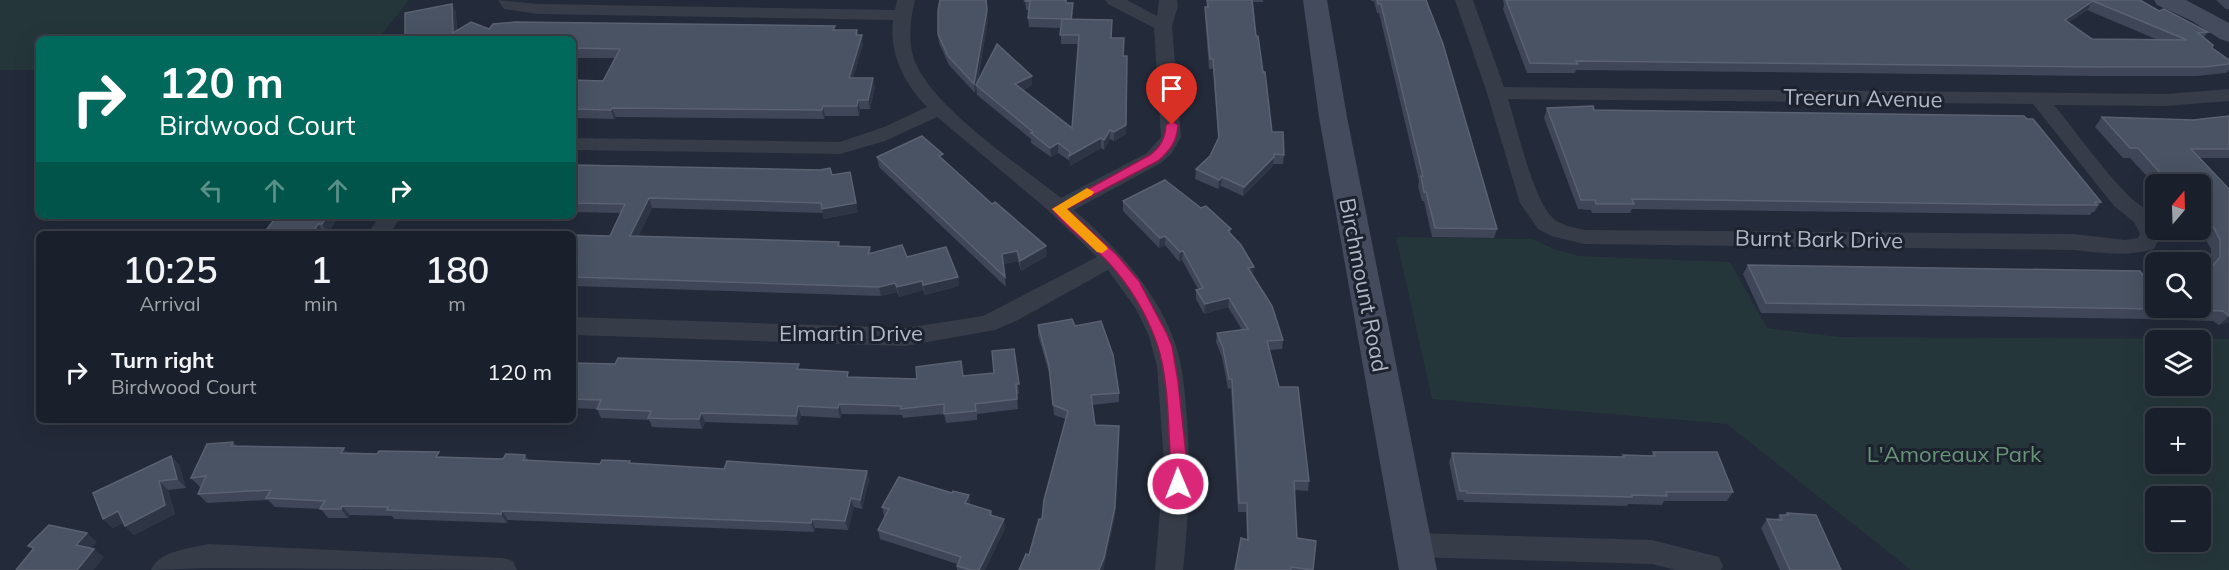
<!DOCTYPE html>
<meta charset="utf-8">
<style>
:root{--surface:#1a202b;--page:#232833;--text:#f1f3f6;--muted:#9fa3a9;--line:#383e47}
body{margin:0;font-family:Mulish,sans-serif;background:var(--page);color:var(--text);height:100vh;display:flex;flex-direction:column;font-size:22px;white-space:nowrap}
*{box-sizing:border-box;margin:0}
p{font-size:20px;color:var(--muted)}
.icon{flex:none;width:33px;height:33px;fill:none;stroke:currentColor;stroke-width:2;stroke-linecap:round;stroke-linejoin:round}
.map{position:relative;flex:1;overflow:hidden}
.sheet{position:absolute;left:36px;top:231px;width:540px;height:192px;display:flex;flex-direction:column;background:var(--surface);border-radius:9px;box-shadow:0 6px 24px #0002,0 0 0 2px var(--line)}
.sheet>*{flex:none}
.banner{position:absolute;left:36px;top:36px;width:540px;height:183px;border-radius:9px;box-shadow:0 6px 24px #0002,0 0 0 2px var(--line);background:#00695c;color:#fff;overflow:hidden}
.needle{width:39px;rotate:19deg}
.buttons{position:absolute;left:2145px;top:174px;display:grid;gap:12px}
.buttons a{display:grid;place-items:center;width:66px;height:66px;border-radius:9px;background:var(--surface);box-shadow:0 6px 24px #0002,0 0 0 2px var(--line);font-size:30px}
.pin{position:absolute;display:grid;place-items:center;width:51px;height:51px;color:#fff;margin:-62px -26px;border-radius:50% 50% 50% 0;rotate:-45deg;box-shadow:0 0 6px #0007}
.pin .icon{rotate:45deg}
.me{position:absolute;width:66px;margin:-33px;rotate:359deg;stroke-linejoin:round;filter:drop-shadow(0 0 4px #0008)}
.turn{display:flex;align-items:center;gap:21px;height:126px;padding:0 24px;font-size:27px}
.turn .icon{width:78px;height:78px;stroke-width:2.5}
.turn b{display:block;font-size:42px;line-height:51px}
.lanes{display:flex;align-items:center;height:57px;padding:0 24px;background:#0003;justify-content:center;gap:30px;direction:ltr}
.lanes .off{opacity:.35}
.eta{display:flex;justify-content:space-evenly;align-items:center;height:102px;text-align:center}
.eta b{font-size:36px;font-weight:600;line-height:42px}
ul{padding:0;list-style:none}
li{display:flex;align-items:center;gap:18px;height:78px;padding:0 24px}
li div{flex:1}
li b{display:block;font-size:22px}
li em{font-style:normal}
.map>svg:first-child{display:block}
</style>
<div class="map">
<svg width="2229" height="570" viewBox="0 0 2229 570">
<rect width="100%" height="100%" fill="#232a39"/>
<g fill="#25363a" fill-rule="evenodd">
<path d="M0,0H409L378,39H39V70H0Z"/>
<path d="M1396,237L1532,239L1554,249L1579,256L1730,262L1767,328L1839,337L2229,339V570H1911L1727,424L1432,399ZM2200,340V386H2156V340ZM2200,418V464H2156V418ZM2200,496V542H2156V496Z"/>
</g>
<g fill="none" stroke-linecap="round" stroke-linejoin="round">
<g fill="#363d49" fill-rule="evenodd">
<path d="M498,0L538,4L895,10L897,0H915C910,19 908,40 914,59C930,106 1021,166 1061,198L1147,153L1161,137L1154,28L1108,4L1105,0H1127L1157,16L1159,0H1177L1178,6L1172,26L1181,137L1172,153L1161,163L1074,210C1115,246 1156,289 1175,343C1182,363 1184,385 1186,406C1191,461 1189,515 1183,570H1155L1164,463L1157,366L1149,336L1136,309L1108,270L1018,320L995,330L905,346L573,335V317L905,328L983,316L1097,257L1048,210L937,117L885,141L840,154L573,150V138L840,142L884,127L927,107C904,83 889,54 893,20L538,14L504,9Z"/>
<path d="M1455,0H1473L1504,87L2166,94L2229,89V101L2166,106L2054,105C2078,134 2101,168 2128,195C2139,207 2156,211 2156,230H2159L2162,234L2154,249C2126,257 2102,253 2074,250L1584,244L1551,236L1538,229L1520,203L1487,93ZM1508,99L2033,104L2114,206L2134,222L2140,234L2138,238L2125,240L2074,234L1584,230C1574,227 1561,226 1553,218C1533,200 1517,127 1508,99Z"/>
<path d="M379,216H401L390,234H368Z"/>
<path d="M1414,533L1652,540L1719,557L1723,566L1721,570H1676L1652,564L1414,557L1404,553L1400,545L1404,537Z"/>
<path d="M208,544L503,558L513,561L517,570L208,568L151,570C160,550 189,549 208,544Z"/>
</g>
<g fill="#444b5c" fill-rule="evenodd">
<path d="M1303,0H1327L1347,117L1437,570H1399L1319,117Z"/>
<path d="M2154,0H2186L2229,23V42L2220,39L2192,21L2157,5Z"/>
</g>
</g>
<g fill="#3e4657" fill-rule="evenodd">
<path d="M1067,0V3L1073,13L1072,19L1111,38L1123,56L1126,134L1114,141L1110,139L1104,150L1101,148L1070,166V161L1058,153L1051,157L1031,143V139L977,95L976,86L975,93L949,65L939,43L938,34L988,20L977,85L1032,76V85L1023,90L1072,128L1078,44H1061V28L1029,27L1028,18L1029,10H1026L1025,1Z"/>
<path d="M1207,0H1263V2H1253L1256,36L1263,72L1272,132L1284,155L1283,164H1273V166L1243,196L1221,186L1218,189L1195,179L1196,169L1210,156L1218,139L1213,69H1209L1205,16V7H1207Z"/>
<path d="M1371,0H1426L1497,229L1494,238L1432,237L1424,201H1422L1418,186L1419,181L1379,13H1377L1374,1H1371Z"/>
<path d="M1503,0H2140L2159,11L2208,32L2204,37L2212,48L2229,60V70L2226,73L2197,76H2092L1576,70L1575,73H1527L1503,9L1504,5ZM2087,10L2158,40L2092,39L2068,23Z"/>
<path d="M2216,0H2229V9H2226Z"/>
<path d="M452,4L456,13L457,31L489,29L857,30L858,35L863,44L853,78L875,87L870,109H860L859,116H825L824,119L616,117L614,119L573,118V80L603,81L615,58H573V39H406L405,37Z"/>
<path d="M1547,108L1594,110L2101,202L2094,212H2092L2090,215L1632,209L1630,213H1592L1591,210L1578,209L1544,118Z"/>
<path d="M2229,116V158H2200L2229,189V322L2219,325L2213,321L2148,319L1761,313L1743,274L1748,265L2156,308L2202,277L2211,267V249L2205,238L2199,230H2200V184H2156V186L2130,158H2123L2095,127L2102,117L2193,120Z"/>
<path d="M877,157L944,160L1047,256L1021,271L1018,261L1003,264L1006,287L879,167Z"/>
<path d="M573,165L832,175L858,212L824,219L823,213L652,208L638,237L839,242L840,246L870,247L871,253L907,257L958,277L959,286L925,295L923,290L899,297L897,292L881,296L573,286V235L610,236L620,213L573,212Z"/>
<path d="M1123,201L1201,208L1231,229L1230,234L1253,276L1283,340L1282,349L1269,350L1279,387L1309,481L1308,491L1294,490L1297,538L1313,570H1235L1247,539L1246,512H1238L1231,388L1228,389L1222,357L1216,342L1217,333L1242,330L1228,307L1204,314L1196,299V290L1198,289L1182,260L1179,262L1165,245L1159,248L1123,211Z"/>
<path d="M277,216H339L328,233H325Z"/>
<path d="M1038,325L1075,326L1119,393V402L1092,405L1095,425L1119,426L1115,516L1103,570H1019L1029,555L1042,519L1066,419L1054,415L1050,376L1038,335Z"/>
<path d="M1014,349L1019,393L1017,394L1018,409L977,414V420L946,423L944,414L903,418L902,415L842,414L840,418L801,416L798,425L705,422L702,429L652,427L649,420L601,418L597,409L573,408V361L574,363L800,369L849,377L917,379L994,373Z"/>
<path d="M233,442L237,446L348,453L503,459L525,455L528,460L600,464H632L724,469L867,471L869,480L862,509L854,507L848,530L815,528L814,532L508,520L507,523L394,519L392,516L350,515L348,518H328L321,509L275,507L268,500L207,503L198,494L201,487H200L191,478Z"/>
<path d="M1653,452L1733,492L1727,501H1664L1662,505L1628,504L1627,506L1464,502L1463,500H1457L1449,462L1452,453L1622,457L1623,455H1652Z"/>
<path d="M171,456L179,465L186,488L168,490L175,514L134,535L125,526L123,523L113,528L103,519Z"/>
<path d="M952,493L969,495L970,505L991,511L992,515L1005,528L985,570H957V564L880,539L878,530L885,517L884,516L882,507Z"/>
<path d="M1787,513L1841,570H1780L1761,528L1767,519H1777L1780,515H1785Z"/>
</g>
<g fill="#2e3646">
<path d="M986,0L988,20L975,93L974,84Z"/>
<path d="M2093,1L2087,10L2058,30L2065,20Z"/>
<path d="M452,4L456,13L457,39L453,33Z"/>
<path d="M862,35L863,44L851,87L849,78Z"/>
<path d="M1127,65L1126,134L1114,141V132Z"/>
<path d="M1032,76V85L1016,93L1015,84Z"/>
<path d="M873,78L875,87L870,109L868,100Z"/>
<path d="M858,100L860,109L859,116L857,106Z"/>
<path d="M823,106L825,116L824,119L822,110Z"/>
<path d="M612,108L616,117L614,119L611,110Z"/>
<path d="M1110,130V139L1104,150V140Z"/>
<path d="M1101,138V148L1070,166L1069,156Z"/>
<path d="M1058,143V153L1051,157L1050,148Z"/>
<path d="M1274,157L1273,166L1243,196L1244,187Z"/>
<path d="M1222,177L1221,186L1218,189L1219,180Z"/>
<path d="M852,182L858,212L824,219L822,209Z"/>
<path d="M649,198L652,208L634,246L630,236Z"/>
<path d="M327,216H339L328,233L322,224Z"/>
<path d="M318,224L324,234H312Z"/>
<path d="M1165,236V245L1159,248L1160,238Z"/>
<path d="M1046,246L1047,256L1021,271L1020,261Z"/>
<path d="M1017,251L1018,261L1003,264L1002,254Z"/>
<path d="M1183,251L1182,260L1179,262L1180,252Z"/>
<path d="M1254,267L1253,277L1248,268Z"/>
<path d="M958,277L959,286L925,295L923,285Z"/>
<path d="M922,281L923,290L899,297L897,287Z"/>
<path d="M895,283L897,292L881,296L879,287Z"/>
<path d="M1229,298L1228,307L1204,314L1205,304Z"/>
<path d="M2229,316V322L2219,325Z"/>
<path d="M839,404L842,414L840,418L838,408Z"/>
<path d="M798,406L801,416L798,425L796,416Z"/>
<path d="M701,413L705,422L702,429L699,419Z"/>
<path d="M1119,426L1115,516L1104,567L1103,570H1099Z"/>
<path d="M344,448L351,457L341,453Z"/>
<path d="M171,456L179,465L186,488L177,479Z"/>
<path d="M867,471L869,480L862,509L860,500Z"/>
<path d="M159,481L168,490L175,514L134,535L125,526Z"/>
<path d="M969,495L970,504L966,512L965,503Z"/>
<path d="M851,498L854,507L848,530L845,521Z"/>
<path d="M342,506L350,515L348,518L341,509Z"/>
<path d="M118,511L128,520L113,528L103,519Z"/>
<path d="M502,511L508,520L507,523L501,514Z"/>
<path d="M812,519L815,528L814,532L811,523Z"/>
<path d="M1004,519L1005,528L985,570H979Z"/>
<path d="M87,533L97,542L86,553L76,545Z"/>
<path d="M94,549L104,557L94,570H77Z"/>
</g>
<g fill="#4a5363" stroke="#5a6272" stroke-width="1.5" fill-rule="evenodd">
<path d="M940,0H986L987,10L974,84L948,56L938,34V10Z"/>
<path d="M1026,0H1066V3H1073L1071,19L1028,18L1030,1H1025Z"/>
<path d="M1207,0H1252L1256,36H1258L1263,72H1265L1272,132H1283L1284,155L1274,154V157L1244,187L1222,177L1219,180L1196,169L1210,156L1219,137L1213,59H1210L1205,7H1208Z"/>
<path d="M1377,0H1426L1443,44L1497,229L1435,228L1426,192H1424L1421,176H1423L1381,4H1378Z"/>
<path d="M1506,0H2140L2159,11L2164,9L2208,32L2198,33L2213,45L2212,48L2229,60V64L2204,67H2098L1576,61L1578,64L1530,63ZM2093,1L2187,40L2092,39L2065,20Z"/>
<path d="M452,4L453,33L471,22L489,29L493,24L515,22L835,26L833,30H857L856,35H862L849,78H873L868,100H858L857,106H823L822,110L612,108L611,110L573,109V80L603,81L620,49L573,48V39H410L405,37V13Z"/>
<path d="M1062,19L1112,20L1111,38H1124L1123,56H1127L1126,125L1114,132L1110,130L1104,140L1101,138L1069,156L1070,152L1058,143L1050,148L1031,133L1033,132L976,85L997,44L1032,76L1015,84L1072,128L1079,35H1060Z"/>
<path d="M1593,106L1594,110L2024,116L2027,119H2033L2101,202H2095L2097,205H2054L1632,199L1634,204H1596L1595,200H1581L1547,108Z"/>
<path d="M2229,116V149H2191L2229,189V316L2223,311L2156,309L1766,303L1748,265L2140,271L2143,275H2156V308H2200V275L2203,277L2220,257V240L2214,228L2200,210V184H2170L2138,148H2130L2102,117L2193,120Z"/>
<path d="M922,136L943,154L939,156L992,204L995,202L1046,246L1020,261L1017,251L1002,254L1005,277L877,157Z"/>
<path d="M573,165L820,170L830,168L832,175L850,172L856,203L822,209L821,203L649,198L630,236L839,242L838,246L870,247L868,254L902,245L907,257L946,247L958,277L923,285L922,281L897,287L895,283L879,287L573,277V235L610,236L625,204L573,203Z"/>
<path d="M1165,180L1201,208L1206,206L1231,229L1228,231L1241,245L1254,267L1248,268L1272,306L1283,340L1267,341L1279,387H1298L1309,481H1294L1297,538L1316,541L1313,570L1291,567V570H1235L1241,538L1248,540L1247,503H1239L1232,379H1229L1223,348L1217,333L1248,329L1229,298L1205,304L1196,290L1203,288L1183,251L1180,252L1165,236L1160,238L1123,201Z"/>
<path d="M277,216H327L322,224H318L312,234H263Z"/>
<path d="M1072,319L1075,326L1101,321L1113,355L1119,393L1091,395L1095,425L1119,426L1115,507L1104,558L1099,570H1019L1026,554L1029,555L1039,519H1042L1044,500L1068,411L1053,405L1049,366L1038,325Z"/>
<path d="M1014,349L1019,384H1016L1017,399L975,404L976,411L944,414V404L901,409V406L839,404L838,408L798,406L796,416L701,413L699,419H673L648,418L651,411L597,409L601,400L573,399V363L615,364L618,358L799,364L797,369L848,372L847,377L917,379L916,367L961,361L963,376L994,373L992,351Z"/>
<path d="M233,442L231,446L344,448L341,453L377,454L379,451L439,452L436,457L503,459L506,454L525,455L523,460L600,464L602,460L630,461L629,463L724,469L727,461L867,471L860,500L851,498L845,521L812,519L811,523L502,511L501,514L387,510L388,507L342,506L341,509H320L325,501L266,498L271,490L198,494L206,476L191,478L207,444Z"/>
<path d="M1653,452H1717L1733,492H1666L1667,496L1632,495V497L1467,493V491H1460L1452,453L1624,457L1623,455L1655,456Z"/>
<path d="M171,456L177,479L159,481L165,505L125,526L118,511L103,519L93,493Z"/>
<path d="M899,477L952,493L953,491L969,495L965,503L991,511L990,515L1004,519L979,570H971L957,566L961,557L878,530L889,509L882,507Z"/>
<path d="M1787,513L1816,515L1841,570H1790L1767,519L1782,520L1780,515H1788Z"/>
<path d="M49,525L87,533L76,545L94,549L77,570H16L34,548L28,546Z"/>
</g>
<path fill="#db2777" stroke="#8e194d" stroke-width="1.5" d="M1172,121L1178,125C1177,141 1171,150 1158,161L1067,209L1117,255L1139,281L1167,334L1172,346L1178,381L1186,454V484L1184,489L1178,491L1173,489C1167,479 1171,464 1170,453C1168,418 1168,377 1157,344C1147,315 1129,285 1108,262C1091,244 1066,229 1052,209L1150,155C1161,146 1165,139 1166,125Z"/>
<path fill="#f59e0b" d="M1087,188L1094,192L1092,195L1067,209L1106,246L1108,249L1102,253L1097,252L1052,209Z"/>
<g text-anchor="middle" stroke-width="6" stroke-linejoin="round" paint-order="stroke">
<g font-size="22" fill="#b1b7c5" stroke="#1c222e">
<text transform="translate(1863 98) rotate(1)" y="8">Treerun Avenue</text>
<text transform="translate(1819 239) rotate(1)" y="8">Burnt Bark Drive</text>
<text transform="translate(1364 285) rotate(79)" y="8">Birchmount Road</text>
<text x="851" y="341">Elmartin Drive</text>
</g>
<g font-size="22" fill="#699577" stroke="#1c222e">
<text x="1954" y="462">L'Amoreaux Park</text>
</g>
</g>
</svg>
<div class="buttons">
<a><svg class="needle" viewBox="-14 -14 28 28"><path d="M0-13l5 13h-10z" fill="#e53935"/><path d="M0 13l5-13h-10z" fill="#9fa3a9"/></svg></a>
<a><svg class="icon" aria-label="search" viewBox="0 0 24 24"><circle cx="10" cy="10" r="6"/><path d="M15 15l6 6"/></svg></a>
<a><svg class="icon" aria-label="layers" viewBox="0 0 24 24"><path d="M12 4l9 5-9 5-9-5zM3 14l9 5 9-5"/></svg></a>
<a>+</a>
<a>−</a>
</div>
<div class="pin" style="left:1172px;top:125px;background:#d93025"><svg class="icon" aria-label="arrive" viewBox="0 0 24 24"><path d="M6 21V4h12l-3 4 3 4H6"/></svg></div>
<svg class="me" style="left:1178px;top:484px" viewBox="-20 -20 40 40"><circle r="17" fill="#db2777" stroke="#fff" stroke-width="3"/><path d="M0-11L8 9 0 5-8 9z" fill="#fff"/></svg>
<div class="banner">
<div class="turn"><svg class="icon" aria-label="right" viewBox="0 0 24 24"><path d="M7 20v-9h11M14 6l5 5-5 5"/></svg><div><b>120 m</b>Birdwood Court</div></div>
<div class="lanes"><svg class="icon off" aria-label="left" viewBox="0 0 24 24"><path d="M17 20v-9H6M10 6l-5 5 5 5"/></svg><svg class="icon off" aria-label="ahead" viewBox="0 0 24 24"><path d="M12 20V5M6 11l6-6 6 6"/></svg><svg class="icon off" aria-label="ahead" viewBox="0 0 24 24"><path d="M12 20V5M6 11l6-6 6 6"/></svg><svg class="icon" aria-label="right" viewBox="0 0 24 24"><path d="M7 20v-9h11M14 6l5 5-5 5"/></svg></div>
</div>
<section class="sheet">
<div class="eta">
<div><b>10:25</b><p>Arrival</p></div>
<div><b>1</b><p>min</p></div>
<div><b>180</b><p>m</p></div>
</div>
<ul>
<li><svg class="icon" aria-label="right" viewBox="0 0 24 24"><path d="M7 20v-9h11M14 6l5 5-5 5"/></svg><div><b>Turn right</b><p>Birdwood Court</p></div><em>120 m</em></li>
</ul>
</section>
</div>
